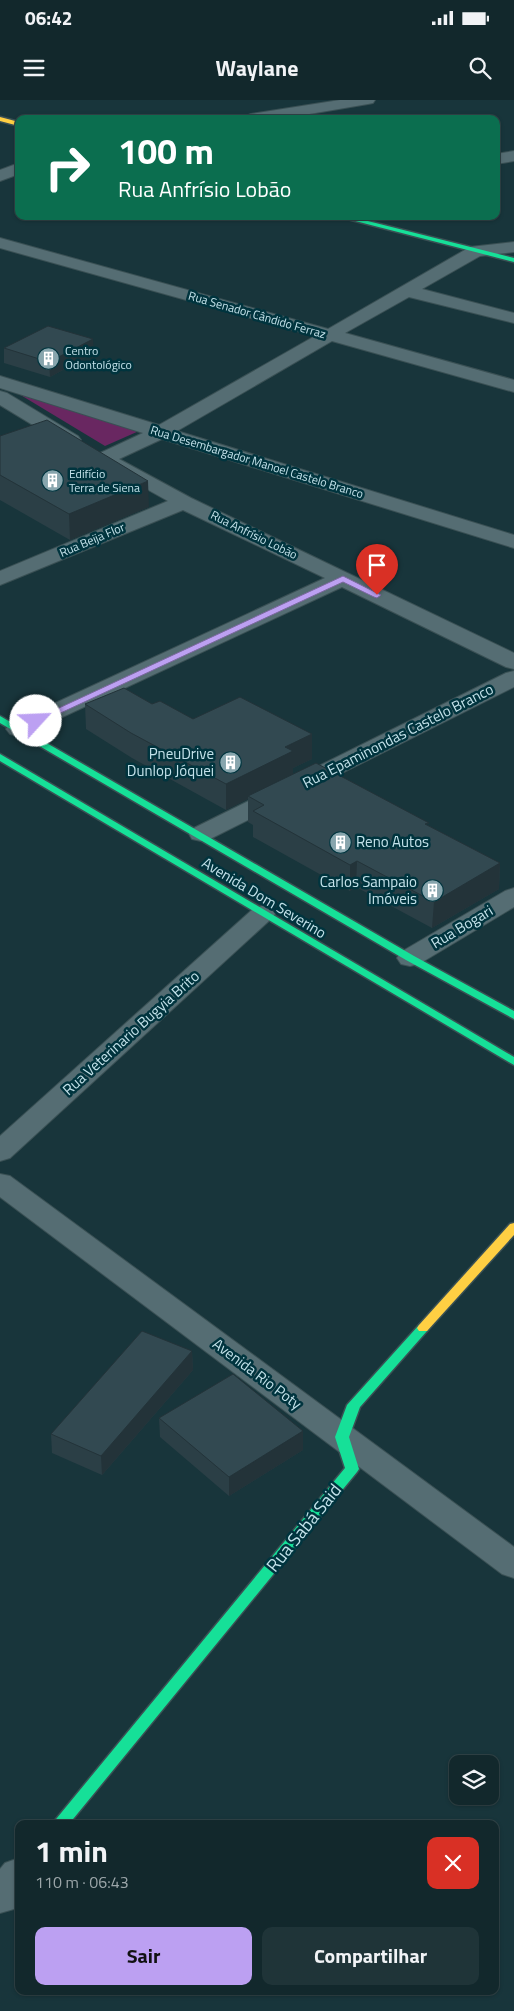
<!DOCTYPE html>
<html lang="pt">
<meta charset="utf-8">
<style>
:root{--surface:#12282c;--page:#1f3438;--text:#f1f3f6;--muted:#9ca6a9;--line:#314448;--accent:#bca0f2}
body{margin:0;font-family:"Titillium Web",sans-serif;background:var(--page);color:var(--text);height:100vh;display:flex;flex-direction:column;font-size:19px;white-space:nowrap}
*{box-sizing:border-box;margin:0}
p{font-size:16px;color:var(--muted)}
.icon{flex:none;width:28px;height:28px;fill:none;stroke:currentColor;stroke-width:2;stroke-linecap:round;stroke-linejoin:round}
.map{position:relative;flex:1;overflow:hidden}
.sheet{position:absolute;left:15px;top:1720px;width:484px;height:175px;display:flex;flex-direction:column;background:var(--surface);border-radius:10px;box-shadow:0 1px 4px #0004,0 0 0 1px var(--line)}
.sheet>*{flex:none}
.top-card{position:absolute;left:15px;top:15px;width:485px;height:105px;border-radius:10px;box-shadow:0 1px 4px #0004,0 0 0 1px var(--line);background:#0b6e4f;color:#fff;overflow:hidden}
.buttons{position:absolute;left:449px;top:1655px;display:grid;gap:10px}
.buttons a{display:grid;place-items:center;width:50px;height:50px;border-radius:10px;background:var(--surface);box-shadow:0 1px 4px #0004,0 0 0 1px var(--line);font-size:25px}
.pin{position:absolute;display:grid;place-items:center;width:42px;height:42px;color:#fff;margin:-51px -21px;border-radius:50% 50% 50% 0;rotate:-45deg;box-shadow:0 0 5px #0007}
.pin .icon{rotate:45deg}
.me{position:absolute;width:55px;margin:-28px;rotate:65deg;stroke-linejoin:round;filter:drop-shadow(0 0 4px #0008)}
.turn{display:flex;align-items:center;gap:18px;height:105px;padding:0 20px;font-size:22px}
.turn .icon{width:65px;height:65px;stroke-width:2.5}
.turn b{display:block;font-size:35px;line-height:42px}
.round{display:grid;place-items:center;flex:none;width:52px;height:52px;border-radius:10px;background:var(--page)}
.head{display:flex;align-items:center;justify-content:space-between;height:85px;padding:0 20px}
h1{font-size:30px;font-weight:700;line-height:38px}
.cta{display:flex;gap:10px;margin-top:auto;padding:10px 20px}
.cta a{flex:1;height:58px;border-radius:10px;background:var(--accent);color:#111;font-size:20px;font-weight:700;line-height:58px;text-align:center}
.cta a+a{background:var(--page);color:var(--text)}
.status{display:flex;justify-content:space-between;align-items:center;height:35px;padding:0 25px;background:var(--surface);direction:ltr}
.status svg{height:14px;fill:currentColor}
header{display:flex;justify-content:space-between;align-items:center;height:65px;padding:0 20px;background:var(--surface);font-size:22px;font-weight:700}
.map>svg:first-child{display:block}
</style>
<div class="status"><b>06:42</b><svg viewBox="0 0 49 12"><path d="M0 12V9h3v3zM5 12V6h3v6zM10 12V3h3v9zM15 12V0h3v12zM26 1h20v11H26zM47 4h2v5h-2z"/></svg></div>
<header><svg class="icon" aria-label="menu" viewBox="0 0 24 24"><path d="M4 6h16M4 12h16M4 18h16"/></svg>Waylane<svg class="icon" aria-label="search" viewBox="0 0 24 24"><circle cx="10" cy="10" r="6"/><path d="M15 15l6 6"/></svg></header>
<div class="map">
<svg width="514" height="1911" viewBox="0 0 514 1911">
<rect width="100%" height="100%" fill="#18353b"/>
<path fill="#692761" d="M14,291L139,331L105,346Z"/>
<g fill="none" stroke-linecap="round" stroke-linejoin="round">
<defs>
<g id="street">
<path d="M340,0H375L373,3L368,4L280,19H244L246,16L251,14Z"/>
<path d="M514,51V61L496,64V54Z"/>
<path d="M19,63V74L0,81V70Z"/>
<path d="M0,138L328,229L470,147L514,142V152L480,156L422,189L514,213V223L409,197L345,233L514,280V292L332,241L177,331L514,435V448L162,339L119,359L191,398L514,553V569L506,567L342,487L26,634L18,636L10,634L6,629L10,624L325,478L183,410L0,485V471L168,401L109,368L106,364L98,362L95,358L98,354L143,333L0,288V276L159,325L315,236L0,148Z"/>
<path d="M0,291L7,293L78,336L81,340L78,344L71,346L64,344L0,305Z"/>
<path d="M514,571V587L210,739L201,741L192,739L189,734L192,729L506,573Z"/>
<path d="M514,788V807L419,864L410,866L401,864L397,858L401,852L505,791Z"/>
<path d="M262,806L271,809L275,814L271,819L10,1058L0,1061V1036L253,809Z"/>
<path d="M0,1074L10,1076L514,1447V1478L502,1474L0,1097Z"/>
<path d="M19,1758V1802L14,1809L0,1813V1769L5,1763Z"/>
</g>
<g id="fast">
<path d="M336,116H348L514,158V162Z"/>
<path d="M0,616L414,856L514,911V919L406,860L0,623Z"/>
<path d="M0,654L514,957V965L0,661Z"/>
<path d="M423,1224L427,1225L429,1228L427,1231L360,1307L349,1337L359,1369L357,1372L69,1724H52L345,1368L335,1337L347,1305L419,1225Z"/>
</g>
<g id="slow">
<path d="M0,17L19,22V26L0,21Z"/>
<path d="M514,1123V1135L427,1231H419L417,1228L419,1225L510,1124Z"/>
</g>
</defs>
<use href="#street" stroke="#3a5054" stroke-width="2"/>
<use href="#fast" stroke="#3a5054" stroke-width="3"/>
<use href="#slow" stroke="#3a5054" stroke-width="3"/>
<use href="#street" fill="#556d73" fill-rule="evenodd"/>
<use href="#fast" fill="#16e098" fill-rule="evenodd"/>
<use href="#slow" fill="#ffcf43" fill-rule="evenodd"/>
</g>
<g fill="#2b3f46">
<path d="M4,248L94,253L50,277L4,263Z"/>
<path d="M0,336L149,407L70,440L0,400Z"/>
<path d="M85,604H152L193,619L312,634V659L293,668V674L429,726L500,763L499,789L432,828L356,787L350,791L253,737V725L248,722V699L226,710L132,658L86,629Z"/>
<path d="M192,1251L193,1270L102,1375L52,1353L51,1334Z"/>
<path d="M159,1318L303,1350L229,1396L160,1337Z"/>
</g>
<g fill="#233339">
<path d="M93,239L94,253L50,277L49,262Z"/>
<path d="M148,381L149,407L70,440L69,414Z"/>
<path d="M312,634V659L293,668V677L248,696V699L226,710V684L285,647Z"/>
<path d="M357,761L356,787L350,791V765Z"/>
<path d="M500,763L499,789L432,828L434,802Z"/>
<path d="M192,1251L193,1270L102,1375L101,1356Z"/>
<path d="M303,1331V1350L229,1396V1377Z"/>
</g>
<g fill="#324951" stroke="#233339">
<path d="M48,226L93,239L49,262L4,248Z"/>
<path d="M47,320L148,381L69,414L0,375V336Z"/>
<path d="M124,588L152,604L160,601L193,619L240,597L312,634L285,647L293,651L226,684L131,633L85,604Z"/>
<path d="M316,663L429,723L425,724L500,763L434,802L357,761L350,765L253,711L264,705L248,696Z"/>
<path d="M142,1231L192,1251L101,1356L51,1334Z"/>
<path d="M233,1274L303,1331L229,1377L159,1318Z"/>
</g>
<path fill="#bca0f2" stroke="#7a689d" d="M343,476L381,495L377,498L374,497L343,482L39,623H33L31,621Z"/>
<defs>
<symbol id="building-disc" viewBox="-11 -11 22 22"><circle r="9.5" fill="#87a5ad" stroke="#00343e"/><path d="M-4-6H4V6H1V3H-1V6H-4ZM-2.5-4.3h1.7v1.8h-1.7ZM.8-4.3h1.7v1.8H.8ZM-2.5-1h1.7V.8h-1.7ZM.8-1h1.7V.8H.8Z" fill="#fff"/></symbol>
</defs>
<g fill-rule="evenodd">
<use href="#building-disc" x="36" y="246" width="25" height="25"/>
<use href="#building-disc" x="40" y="368" width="25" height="25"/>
<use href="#building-disc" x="218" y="650" width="25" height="25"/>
<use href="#building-disc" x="328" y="730" width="25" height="25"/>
<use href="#building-disc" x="420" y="778" width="25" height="25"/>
</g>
<g text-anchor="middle" stroke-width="5" stroke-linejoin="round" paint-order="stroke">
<g font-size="12" fill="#c3e2ea" stroke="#00343e">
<text transform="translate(257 215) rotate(16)" y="4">Rua Senador Cândido Ferraz</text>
<text transform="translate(257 362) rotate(17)" y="4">Rua Desembargador Manoel Castelo Branco</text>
<text transform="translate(254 435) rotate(26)" y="4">Rua Anfrísio Lobão</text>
<text transform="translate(92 440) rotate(-23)" y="4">Rua Beija Flor</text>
</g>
<g font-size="12" fill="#c3e2ea" stroke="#00343e" text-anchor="start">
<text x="65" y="255">Centro<tspan x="65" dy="14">Odontológico</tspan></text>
<text x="69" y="378">Edifício<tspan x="69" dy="14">Terra de Siena</tspan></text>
</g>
<g font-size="15" fill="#c3e2ea" stroke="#00343e">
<text transform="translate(398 636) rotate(-27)" y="5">Rua Epaminondas Castelo Branco</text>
<text transform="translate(264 798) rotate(31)" y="5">Avenida Dom Severino</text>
<text transform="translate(462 827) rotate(-31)" y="5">Rua Bogari</text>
<text transform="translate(131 933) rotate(-42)" y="5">Rua Veterinario Bugyia Brito</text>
<text transform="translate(257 1274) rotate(37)" y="5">Avenida Rio Poty</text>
</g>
<g font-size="15" fill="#c3e2ea" stroke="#00343e" text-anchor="end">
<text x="214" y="659">PneuDrive<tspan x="214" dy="17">Dunlop Jóquei</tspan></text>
<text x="356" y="747" text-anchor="start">Reno Autos</text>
<text x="417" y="787">Carlos Sampaio<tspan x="417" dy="17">Imóveis</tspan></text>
</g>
<g font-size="18" fill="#c3e2ea" stroke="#00343e">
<text transform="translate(304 1428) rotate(-51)" y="6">Rua Sabá Said</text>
</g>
</g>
</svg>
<div class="buttons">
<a><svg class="icon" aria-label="layers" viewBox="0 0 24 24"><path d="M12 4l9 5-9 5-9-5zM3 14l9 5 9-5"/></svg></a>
</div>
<div class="pin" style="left:377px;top:495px;background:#d93025"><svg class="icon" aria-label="arrive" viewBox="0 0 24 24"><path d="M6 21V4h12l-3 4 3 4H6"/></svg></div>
<svg class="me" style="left:36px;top:621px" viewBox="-20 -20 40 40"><circle r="19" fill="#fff"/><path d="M0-13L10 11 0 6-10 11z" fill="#bca0f2"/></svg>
<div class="top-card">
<div class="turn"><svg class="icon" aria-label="right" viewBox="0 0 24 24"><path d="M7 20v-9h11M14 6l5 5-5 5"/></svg><div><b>100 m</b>Rua Anfrísio Lobão</div></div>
</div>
<section class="sheet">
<div class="head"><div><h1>1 min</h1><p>110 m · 06:43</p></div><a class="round" style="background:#d93025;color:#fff"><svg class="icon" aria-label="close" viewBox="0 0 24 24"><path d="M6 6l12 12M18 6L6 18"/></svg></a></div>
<div class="cta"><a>Sair</a><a>Compartilhar</a></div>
</section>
</div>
